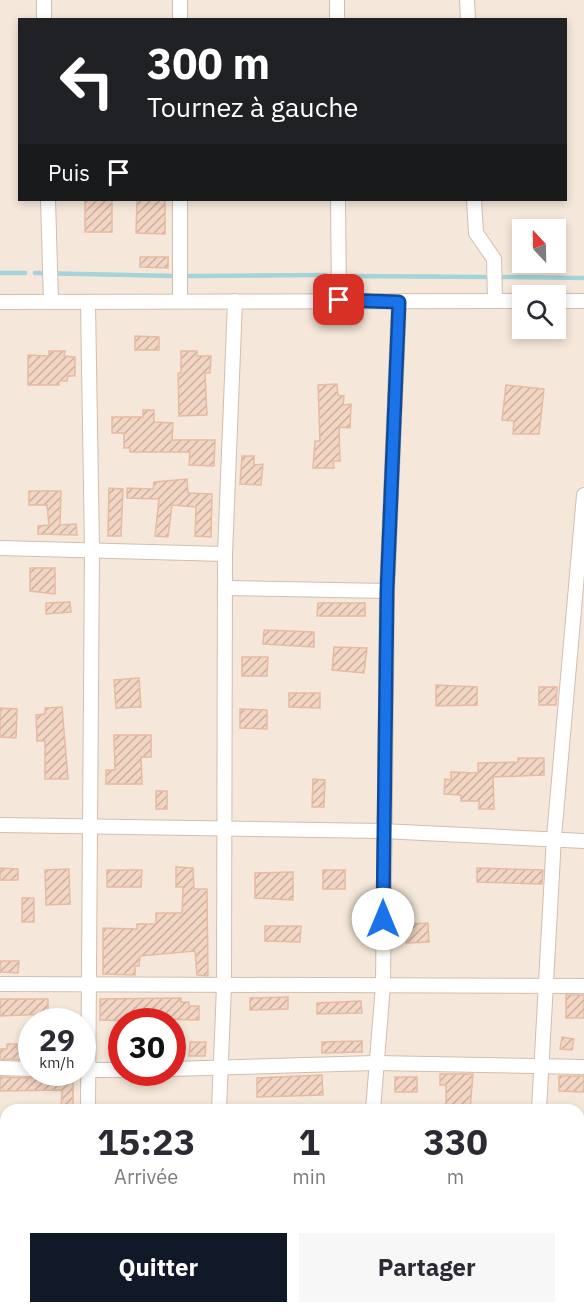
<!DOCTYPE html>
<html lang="fr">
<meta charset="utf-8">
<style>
:root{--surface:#fff;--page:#f7f7f7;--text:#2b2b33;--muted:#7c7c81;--accent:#111827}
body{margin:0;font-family:"IBM Plex Sans",sans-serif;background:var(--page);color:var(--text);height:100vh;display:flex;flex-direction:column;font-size:22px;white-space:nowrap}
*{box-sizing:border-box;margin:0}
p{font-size:20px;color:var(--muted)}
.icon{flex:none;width:33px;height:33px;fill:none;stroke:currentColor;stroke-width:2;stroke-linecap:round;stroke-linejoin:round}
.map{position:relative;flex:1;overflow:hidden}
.details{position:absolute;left:0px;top:1104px;width:585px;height:210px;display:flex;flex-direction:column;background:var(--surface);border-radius:18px 18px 0 0;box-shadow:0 3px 9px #0003}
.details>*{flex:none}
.hud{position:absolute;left:18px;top:18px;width:549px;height:183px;border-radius:0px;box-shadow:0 3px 9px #0003;background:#202124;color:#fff;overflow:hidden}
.needle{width:39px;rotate:338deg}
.fabs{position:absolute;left:512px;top:219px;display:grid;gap:12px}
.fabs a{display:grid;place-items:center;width:54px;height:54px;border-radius:0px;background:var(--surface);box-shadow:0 3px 9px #0003;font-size:30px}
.speed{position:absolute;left:18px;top:1008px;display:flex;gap:12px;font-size:30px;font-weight:700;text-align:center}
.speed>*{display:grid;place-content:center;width:78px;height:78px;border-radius:50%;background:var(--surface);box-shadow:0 3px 9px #0003;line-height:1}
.speed small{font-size:15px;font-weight:400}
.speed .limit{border:9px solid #d22;background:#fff;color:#111}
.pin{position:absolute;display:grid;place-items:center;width:51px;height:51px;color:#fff;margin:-26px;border-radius:12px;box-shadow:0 3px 9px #0006}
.me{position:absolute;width:66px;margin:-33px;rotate:0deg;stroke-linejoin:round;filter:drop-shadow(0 0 4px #0008)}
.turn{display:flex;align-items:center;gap:21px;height:126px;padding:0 30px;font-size:27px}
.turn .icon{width:78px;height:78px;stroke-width:2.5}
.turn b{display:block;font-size:42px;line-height:51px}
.then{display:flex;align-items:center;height:57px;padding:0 30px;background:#0003;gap:12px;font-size:22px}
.eta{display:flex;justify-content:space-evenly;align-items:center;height:102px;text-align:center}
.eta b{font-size:36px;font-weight:700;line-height:42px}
.cta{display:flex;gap:12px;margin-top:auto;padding:12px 30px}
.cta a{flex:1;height:69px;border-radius:0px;background:var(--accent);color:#fff;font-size:24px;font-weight:700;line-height:69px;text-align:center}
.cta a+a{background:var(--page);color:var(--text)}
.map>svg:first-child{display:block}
</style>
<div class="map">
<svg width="584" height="1314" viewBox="0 0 584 1314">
<defs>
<pattern id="building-hatch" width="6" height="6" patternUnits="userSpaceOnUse" patternTransform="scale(1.5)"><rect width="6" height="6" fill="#f3d5c3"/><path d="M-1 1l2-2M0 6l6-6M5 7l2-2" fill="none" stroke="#cab0a1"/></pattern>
</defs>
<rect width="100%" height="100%" fill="#fdf6ec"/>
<path fill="#f5e8da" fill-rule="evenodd" d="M0,0H584V1314H0ZM20,20H566V200H20ZM522,230H555V262H522ZM522,296H555V328H522ZM32,1022H82V1072H32ZM122,1022H172V1072H122ZM6,1110H579V1308H6Z"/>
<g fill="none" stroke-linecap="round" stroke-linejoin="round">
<g stroke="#a5d3da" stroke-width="4.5">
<path d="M0,273H25"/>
<path d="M35,273L175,276"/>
<path d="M187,276L326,275"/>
<path d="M345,276L488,277"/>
<path d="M500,277L584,278"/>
</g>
</g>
<g fill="url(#building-hatch)" stroke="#e6bba3" stroke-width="1.5">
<rect x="85" y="200" width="27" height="32"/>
<path d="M137,200H165V234L136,233Z"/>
<path d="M140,257H168V268L140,267Z"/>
<path d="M135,336L159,337V350H135Z"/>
<path d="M49,351H65L64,356L75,357V376H68L67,381H59V385H28V355L49,356Z"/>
<path d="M181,351H197V356H211L210,373H205L207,415L179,416L178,373H181Z"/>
<path d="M337,384L338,395L344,396L343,405L351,404L350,428L339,427L340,461H333L334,468H313L315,441H320L318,385Z"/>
<path d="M506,385L544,389L539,434H513L514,421L502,420Z"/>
<path d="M143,410H154V422L173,423L172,440H215L214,466L189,465L190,452H130V448H124V433H112V417H143Z"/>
<path d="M242,456H254V465L263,464L261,485L240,484Z"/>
<path d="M187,479L188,493L212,494L211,537L195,536L196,507L172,505L168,537L155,536L159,499L127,498V488L153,489L154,482Z"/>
<path d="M109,488L123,489L121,536H108Z"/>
<path d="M29,491H61L60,525L76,524L77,535L38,534V526L49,525L47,505H29Z"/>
<path d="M30,568H55V594L30,591Z"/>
<path d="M70,602L71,612L46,614V603Z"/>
<path d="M318,603H365V616H317Z"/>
<path d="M264,630L314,632V647L263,644Z"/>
<path d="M334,647L367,648L364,673L332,670Z"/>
<path d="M242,657H268L267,676H242Z"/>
<path d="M139,678L141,707L116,708L114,680Z"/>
<path d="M436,685L477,687V705L436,706Z"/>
<path d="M539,687H557L556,705H539Z"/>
<path d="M289,693H320V708L289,707Z"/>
<path d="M62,707L68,779H45V741H37L36,715L45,714V708Z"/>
<path d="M0,708L17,709L16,738L0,737Z"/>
<path d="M240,709L267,710V729L240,728Z"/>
<path d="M114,735H151V757H141L142,784H106V770H115Z"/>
<path d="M518,758H544V775L493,777L494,809H479V801H461V795L444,794L445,779L451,780V772L478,773V763L518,762Z"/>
<path d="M313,779L325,780L324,807H312Z"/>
<rect x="156" y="791" width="11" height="18"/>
<path d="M176,867L193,868L194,889H207L208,976L197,975L195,951L140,956L139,966H135V975L103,974V928L137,929V924H156V913H182L183,887H176Z"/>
<path d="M0,868L18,869V880H0Z"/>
<path d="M477,868L543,870L542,884L477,882Z"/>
<path d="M69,869L70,904L46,905L45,870Z"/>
<path d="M107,870H142L141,887H107Z"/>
<rect x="323" y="870" width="22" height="19"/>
<path d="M293,872V900L255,898V873Z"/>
<rect x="22" y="898" width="12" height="24"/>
<path d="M428,923L429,942L406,943L405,924Z"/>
<path d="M265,926H301L300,942L265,941Z"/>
<path d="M0,961H19L18,973L0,972Z"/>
<rect x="566" y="995" width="18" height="23"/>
<path d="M288,997V1009L250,1010V998Z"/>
<path d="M181,998V1002H189V1006H199V1020L156,1019V1013L129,1015V1021L100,1020V999Z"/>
<path d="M0,999H48V1014L0,1016Z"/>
<path d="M361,1001L362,1013L317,1014V1003Z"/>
<path d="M562,1037L574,1039L572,1050L560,1049Z"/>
<path d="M362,1041V1052L322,1053V1042Z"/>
<path d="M190,1042H206L205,1056H189Z"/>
<path d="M7,1044H17V1049H30V1060L0,1059V1049H7Z"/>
<path d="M440,1074H473L470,1110H446V1085H440Z"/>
<path d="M38,1075H73V1110H61L62,1090L0,1091V1077L32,1078Z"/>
<path d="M322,1075L323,1095L257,1097V1078Z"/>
<path d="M559,1076H584V1092L559,1091Z"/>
<rect x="395" y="1077" width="22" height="15"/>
</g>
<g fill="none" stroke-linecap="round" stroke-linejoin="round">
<defs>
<g id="minor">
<path d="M44,0V20"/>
<path d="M337,0V20"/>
<path d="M467,0L468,20"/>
<path d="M180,20V0"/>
<path d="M48,200L51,301"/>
<path d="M338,200L339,301"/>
<path d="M474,200L476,233L494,259L495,301"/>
<path d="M180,301V200"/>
<path d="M555,301H584"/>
<path d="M0,302L522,301"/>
<path d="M0,548L225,554"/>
<path d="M225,588L387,591"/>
<path d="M0,825L382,831L584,841"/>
<path d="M0,984L584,986"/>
<path d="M0,1068L32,1069"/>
<path d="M172,1069L375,1063L584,1067"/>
<path d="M82,1070H122"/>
<path d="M88,1110L92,549L88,303"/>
<path d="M219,1110L224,986L225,554L235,301"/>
<path d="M373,1110L383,985L387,591L399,302"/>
<path d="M539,1110L554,837L584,495"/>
<path d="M0,1136H6"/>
<path d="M579,1140L584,1141"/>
<path d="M0,1220H6"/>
<path d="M579,1224H584"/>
<path d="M0,1285H6"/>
<path d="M579,1302H584"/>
<path d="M221,1308V1314"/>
<path d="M87,1314V1308"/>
<path d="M369,1314V1308"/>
<path d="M527,1314L528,1308"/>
</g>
</defs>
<use href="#minor" stroke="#d1beb0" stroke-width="16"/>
<use href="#minor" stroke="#fff" stroke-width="14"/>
</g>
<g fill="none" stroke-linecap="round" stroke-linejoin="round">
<defs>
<path id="route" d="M339,300L399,302L387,591L383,919"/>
</defs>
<use href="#route" stroke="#114b97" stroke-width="15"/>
<use href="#route" stroke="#1a73e8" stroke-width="10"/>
</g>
</svg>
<div class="fabs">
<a><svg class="needle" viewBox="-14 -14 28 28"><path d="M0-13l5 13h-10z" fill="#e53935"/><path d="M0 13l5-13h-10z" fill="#7c7c81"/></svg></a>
<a><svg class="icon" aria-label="search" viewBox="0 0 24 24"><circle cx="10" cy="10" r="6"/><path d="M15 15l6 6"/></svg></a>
</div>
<div class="speed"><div>29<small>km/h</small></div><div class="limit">30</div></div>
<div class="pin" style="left:339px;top:300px;background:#d93025"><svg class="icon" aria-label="arrive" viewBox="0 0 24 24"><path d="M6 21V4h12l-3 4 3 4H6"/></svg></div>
<svg class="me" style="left:383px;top:919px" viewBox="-20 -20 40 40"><circle r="19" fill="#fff"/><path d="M0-13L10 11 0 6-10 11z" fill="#1a73e8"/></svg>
<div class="hud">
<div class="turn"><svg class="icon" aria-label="left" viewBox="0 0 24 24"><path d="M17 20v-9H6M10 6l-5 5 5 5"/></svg><div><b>300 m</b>Tournez à gauche</div></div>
<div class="then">Puis<svg class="icon" aria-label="arrive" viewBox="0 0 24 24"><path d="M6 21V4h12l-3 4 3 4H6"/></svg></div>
</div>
<section class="details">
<div class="eta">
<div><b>15:23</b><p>Arrivée</p></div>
<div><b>1</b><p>min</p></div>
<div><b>330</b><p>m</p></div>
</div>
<div class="cta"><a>Quitter</a><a>Partager</a></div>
</section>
</div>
